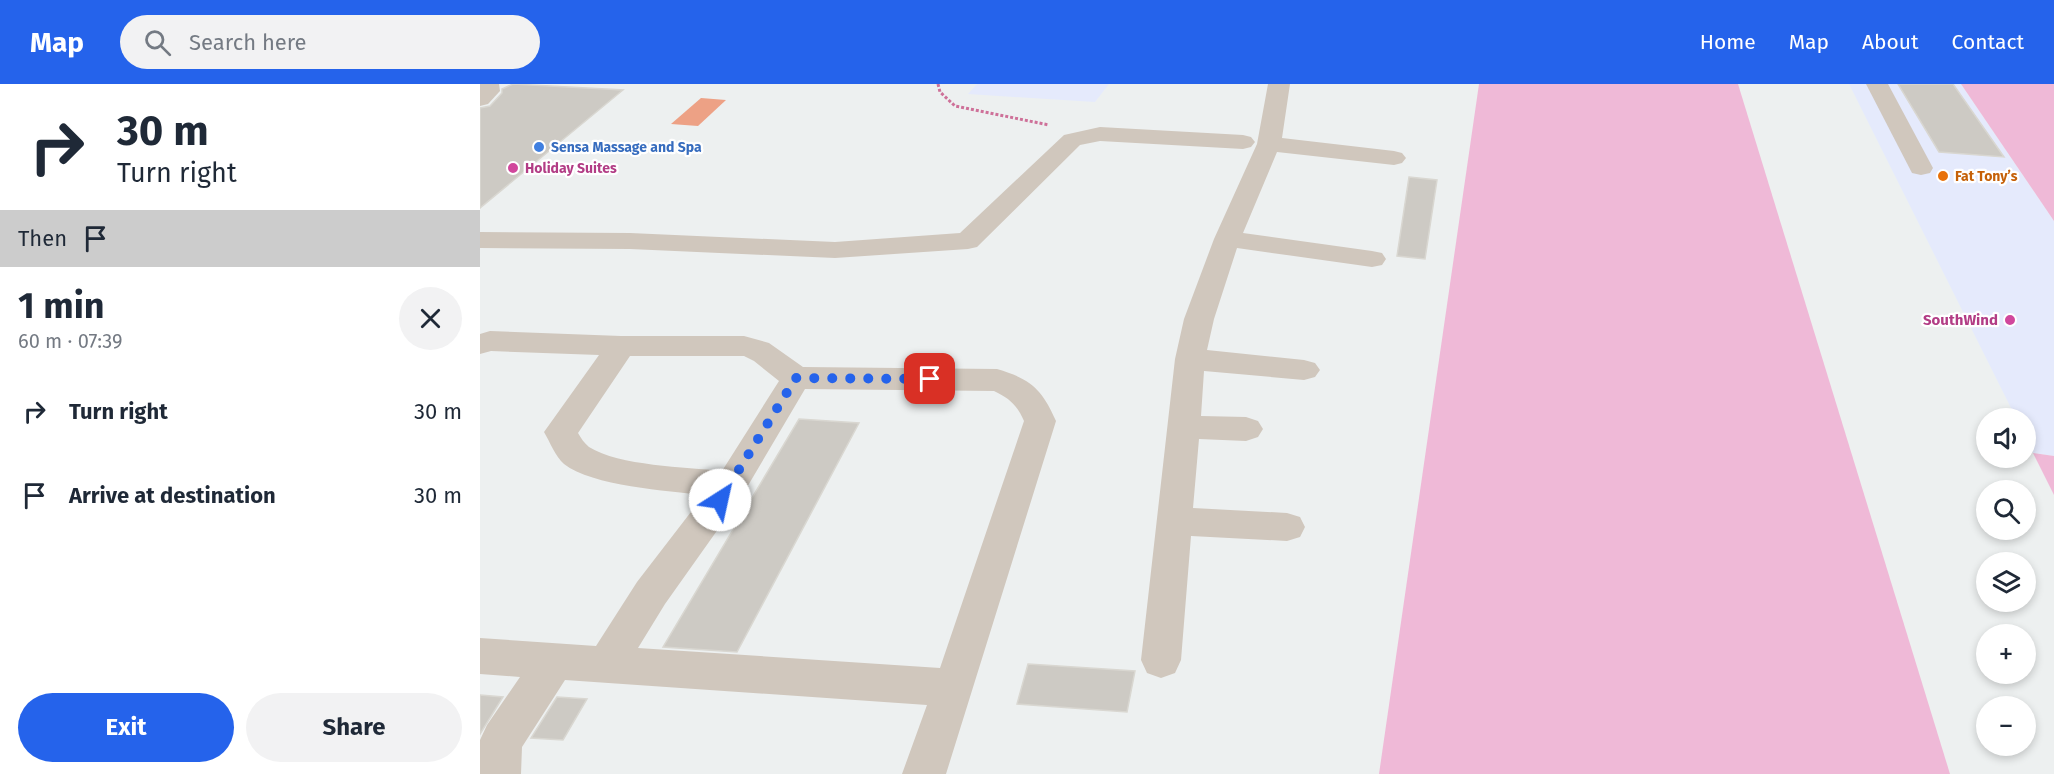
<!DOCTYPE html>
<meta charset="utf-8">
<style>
:root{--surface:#fff;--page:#f2f2f3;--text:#1f2937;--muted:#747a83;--accent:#2563eb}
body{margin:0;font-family:"Fira Sans",sans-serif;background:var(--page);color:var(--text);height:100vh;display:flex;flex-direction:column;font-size:22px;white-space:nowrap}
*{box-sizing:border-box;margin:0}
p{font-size:20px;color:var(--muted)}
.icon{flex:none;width:33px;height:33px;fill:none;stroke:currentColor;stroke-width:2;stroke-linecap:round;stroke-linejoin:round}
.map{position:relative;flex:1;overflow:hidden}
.side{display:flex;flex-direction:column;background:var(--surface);width:480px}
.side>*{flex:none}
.banner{background:#fff;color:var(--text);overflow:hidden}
.fabs{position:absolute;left:1496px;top:324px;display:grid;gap:12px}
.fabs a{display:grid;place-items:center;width:60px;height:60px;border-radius:50%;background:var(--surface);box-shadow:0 3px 9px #0003;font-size:30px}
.pin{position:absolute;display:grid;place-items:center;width:51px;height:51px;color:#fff;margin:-26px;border-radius:12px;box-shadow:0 3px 9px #0006}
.me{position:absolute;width:66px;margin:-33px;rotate:35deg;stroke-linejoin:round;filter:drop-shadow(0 0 4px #0008)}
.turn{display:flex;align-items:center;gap:21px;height:126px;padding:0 18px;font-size:27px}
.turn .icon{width:78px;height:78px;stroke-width:2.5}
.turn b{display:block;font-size:42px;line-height:51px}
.then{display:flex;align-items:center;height:57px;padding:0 18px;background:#0003;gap:12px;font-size:22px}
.round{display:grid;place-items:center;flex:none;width:63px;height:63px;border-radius:32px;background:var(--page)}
.summary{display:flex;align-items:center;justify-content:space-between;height:102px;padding:0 18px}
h1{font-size:36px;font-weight:700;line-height:45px}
.action{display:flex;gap:12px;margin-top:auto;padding:12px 18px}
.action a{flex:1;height:69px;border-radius:36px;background:var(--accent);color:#fff;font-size:24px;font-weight:700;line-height:69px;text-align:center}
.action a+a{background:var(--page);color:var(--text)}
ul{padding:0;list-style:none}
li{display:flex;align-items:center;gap:18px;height:84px;padding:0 18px}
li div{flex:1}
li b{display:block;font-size:22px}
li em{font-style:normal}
header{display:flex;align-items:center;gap:36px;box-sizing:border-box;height:84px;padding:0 30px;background:var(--accent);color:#fff}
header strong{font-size:28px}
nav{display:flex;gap:33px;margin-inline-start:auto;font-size:21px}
.search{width:420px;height:54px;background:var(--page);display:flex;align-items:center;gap:15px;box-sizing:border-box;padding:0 21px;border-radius:33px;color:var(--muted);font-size:22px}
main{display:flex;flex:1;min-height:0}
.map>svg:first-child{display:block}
</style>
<header>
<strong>Map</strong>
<div class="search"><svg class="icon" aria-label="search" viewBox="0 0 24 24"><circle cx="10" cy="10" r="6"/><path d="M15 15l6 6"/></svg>Search here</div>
<nav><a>Home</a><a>Map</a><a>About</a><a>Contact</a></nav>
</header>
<main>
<section class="side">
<div class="banner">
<div class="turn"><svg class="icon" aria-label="right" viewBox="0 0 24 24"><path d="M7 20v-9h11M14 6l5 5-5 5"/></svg><div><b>30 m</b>Turn right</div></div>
<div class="then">Then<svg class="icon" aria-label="arrive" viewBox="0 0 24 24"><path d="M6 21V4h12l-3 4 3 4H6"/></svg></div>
</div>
<div class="summary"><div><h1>1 min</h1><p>60 m · 07:39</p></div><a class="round"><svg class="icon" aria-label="close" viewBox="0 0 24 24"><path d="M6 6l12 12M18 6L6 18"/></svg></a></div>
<ul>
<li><svg class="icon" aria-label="right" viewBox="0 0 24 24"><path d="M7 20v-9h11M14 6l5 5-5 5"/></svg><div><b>Turn right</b></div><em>30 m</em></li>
<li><svg class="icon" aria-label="arrive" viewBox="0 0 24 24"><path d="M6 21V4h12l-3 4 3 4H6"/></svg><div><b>Arrive at destination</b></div><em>30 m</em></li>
</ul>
<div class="action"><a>Exit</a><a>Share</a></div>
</section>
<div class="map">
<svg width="1574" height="690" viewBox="0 0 1574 690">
<rect width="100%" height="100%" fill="#edf0f0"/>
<g fill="#e5eafc">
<path d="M497,0H629L615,18L488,10Z"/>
<path d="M1369,0H1481L1574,137V372L1553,369L1545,353V334H1536Z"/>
</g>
<g fill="#efb9d7">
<path d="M999,0H1258L1470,690H899Z"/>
<path d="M1481,0H1574V137Z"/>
<path d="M1553,369L1574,372V411Z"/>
</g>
<path fill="#eda185" d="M221,14L246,16L218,42L191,40Z"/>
<g fill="#cdcac4" stroke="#d9d7d1" stroke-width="1.5">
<path d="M33,0L143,6L0,124V24L10,22L22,9V5Z"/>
<path d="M1418,0H1473L1524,73L1459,68Z"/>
<path d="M929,93L957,96L945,175L917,172Z"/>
<path d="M319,335L379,339L257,568L183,563Z"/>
<path d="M548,580L655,587L647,628L537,620Z"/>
<path d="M0,611L23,613L0,650Z"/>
<path d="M77,613L107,615L83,656L51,654Z"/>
</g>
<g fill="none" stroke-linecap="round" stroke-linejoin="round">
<path stroke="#ce7199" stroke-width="3" stroke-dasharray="3 2" stroke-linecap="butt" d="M458,0L460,8L475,22L569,41"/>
<g fill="#d0c7bd" fill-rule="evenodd">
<path d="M0,0H19L20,7L8,20L0,22Z"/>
<path d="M788,0H810L802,54L914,67L922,69L926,74L922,79L914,81L797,68L763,149L892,167L902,169L906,175L902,181L892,183L757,164L734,235L727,266L824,276L835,279L840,286L835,293L824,296L724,287L721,332L766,333L778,337L783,345L778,353L766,357L719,355L713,424L807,429L820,433L825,443L820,453L807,457L711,452L701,576L695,589L681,594L667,589L661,576L695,275L704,235L734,155L777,60Z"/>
<path d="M1386,0H1408L1453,84L1450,89L1441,91L1432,89Z"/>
<path d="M620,43L763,51L771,53L775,58L771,63L763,65L620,57L600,61L497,163L488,165L355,174L150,165L0,164V148L150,149L355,158L480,149L584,51Z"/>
<path d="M10,247L141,252H264L289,259L323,283L517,285C551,295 562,305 576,337L466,690H422L447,621L85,596L42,663L41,690H0V656L7,641L40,593L0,590V554L116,562L157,498L224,411C188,407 112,402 84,380C75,372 70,358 64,348L119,271L11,267L0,270V250ZM150,272H264L274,277L299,297L242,387C206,383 139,382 109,363C104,359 101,354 98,349ZM325,305L514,307C529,314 537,321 544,337L460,584L158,564L185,520L263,410Z"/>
</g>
</g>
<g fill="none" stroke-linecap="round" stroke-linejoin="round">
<path stroke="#2563eb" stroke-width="10" stroke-dasharray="0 18" d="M240,416L316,294L450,295"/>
</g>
<circle fill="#3f7fe0" stroke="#fff" stroke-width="2" cx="59" cy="63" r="6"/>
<g fill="#d1479c" stroke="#fff" stroke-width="2">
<circle cx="33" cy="84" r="6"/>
<circle cx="1530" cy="236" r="6"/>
</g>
<circle fill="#e8710a" stroke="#fff" stroke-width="2" cx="1463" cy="92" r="6"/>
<g text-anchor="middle" stroke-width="4.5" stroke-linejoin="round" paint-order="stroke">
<g font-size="14" font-weight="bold" fill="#366cbe" stroke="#fff" text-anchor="start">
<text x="71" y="68">Sensa Massage and Spa</text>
</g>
<g font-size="14" font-weight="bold" fill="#b23c85" stroke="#fff" text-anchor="start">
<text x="45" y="89">Holiday Suites</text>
</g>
<g font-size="14" font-weight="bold" fill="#c56008" stroke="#fff" text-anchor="start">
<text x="1475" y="97">Fat Tony’s</text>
</g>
<g font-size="15" font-weight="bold" fill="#b23c85" stroke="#fff" text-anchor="end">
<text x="1518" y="241">SouthWind</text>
</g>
</g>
</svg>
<div class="fabs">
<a><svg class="icon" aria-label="sound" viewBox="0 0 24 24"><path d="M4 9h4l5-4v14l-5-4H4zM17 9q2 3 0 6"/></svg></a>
<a><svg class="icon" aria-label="search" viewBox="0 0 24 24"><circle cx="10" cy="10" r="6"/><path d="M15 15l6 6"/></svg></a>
<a><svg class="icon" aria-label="layers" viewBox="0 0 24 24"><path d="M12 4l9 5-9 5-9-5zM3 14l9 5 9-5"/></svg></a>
<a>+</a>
<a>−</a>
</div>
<div class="pin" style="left:450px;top:295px;background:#d93025"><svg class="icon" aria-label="arrive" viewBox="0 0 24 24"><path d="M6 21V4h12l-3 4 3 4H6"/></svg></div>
<svg class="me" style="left:240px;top:416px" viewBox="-20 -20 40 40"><circle r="19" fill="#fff"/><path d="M0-13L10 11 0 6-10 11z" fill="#2563eb"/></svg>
</div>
</main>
